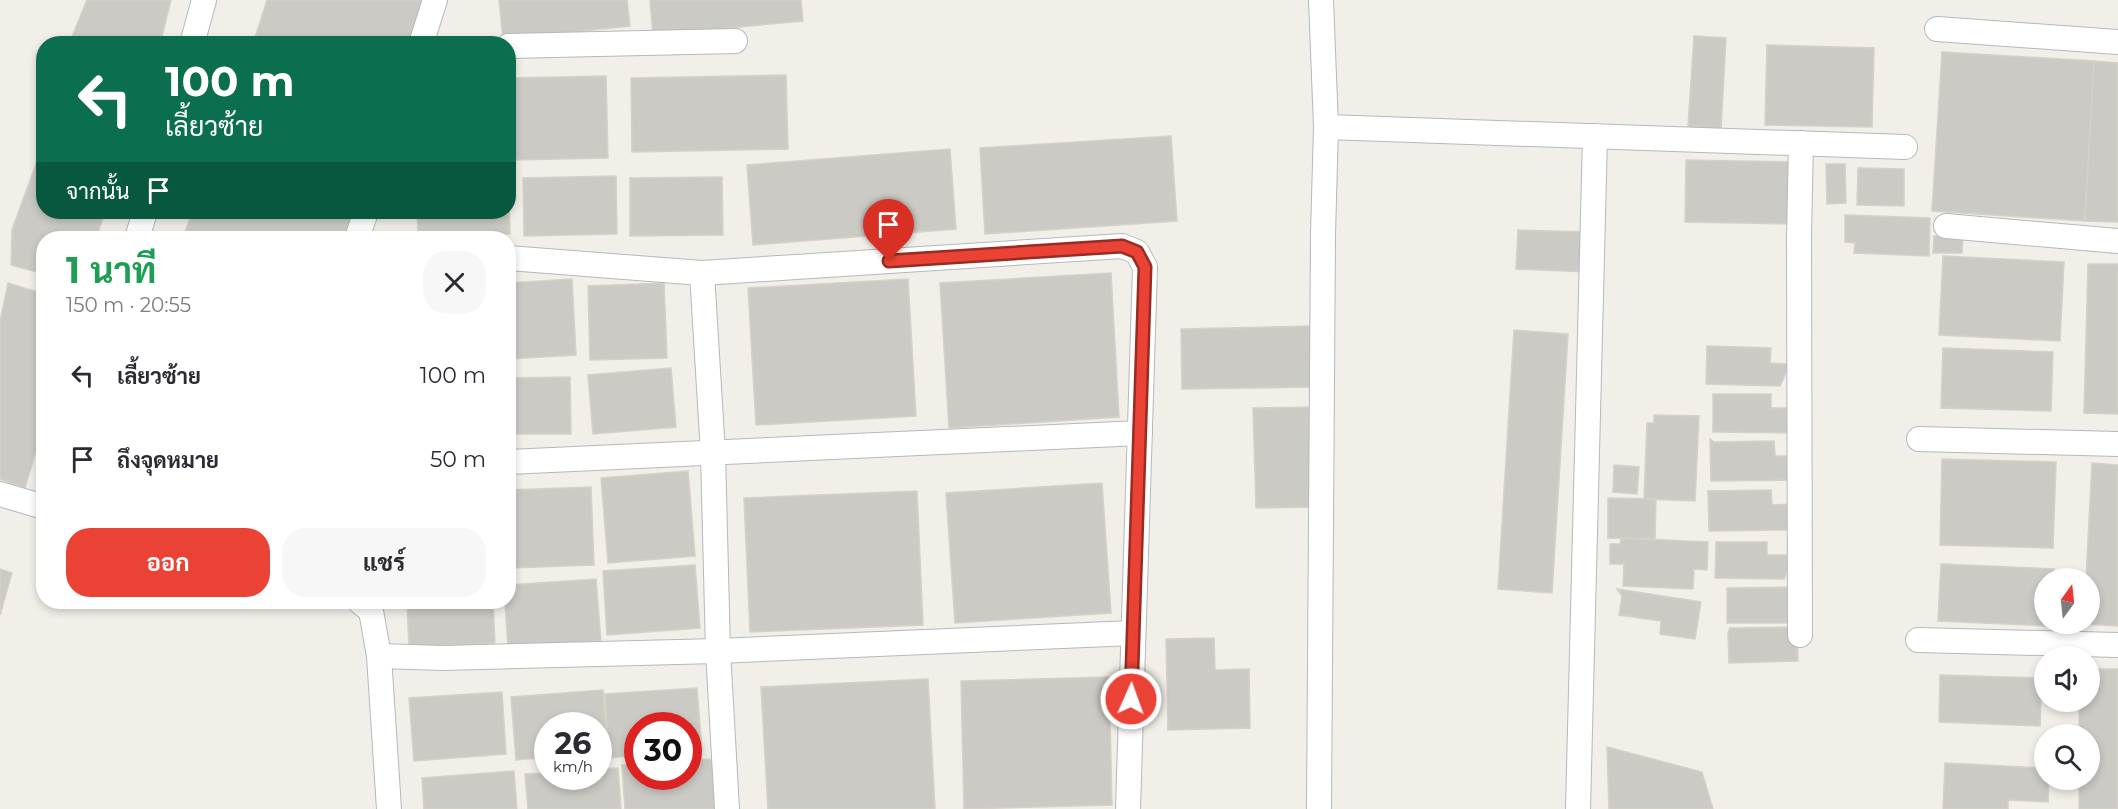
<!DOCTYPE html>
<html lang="th">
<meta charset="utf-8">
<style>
:root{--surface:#fff;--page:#f7f7f7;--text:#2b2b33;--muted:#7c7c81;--accent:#ea4335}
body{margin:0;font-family:Montserrat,Sarabun,sans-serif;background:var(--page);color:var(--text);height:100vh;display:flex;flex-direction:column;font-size:22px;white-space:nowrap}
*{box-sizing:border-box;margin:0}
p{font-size:20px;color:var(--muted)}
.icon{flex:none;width:33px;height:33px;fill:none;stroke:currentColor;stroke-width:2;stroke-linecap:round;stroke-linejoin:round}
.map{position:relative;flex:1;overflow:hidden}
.sheet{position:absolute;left:36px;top:231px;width:480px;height:378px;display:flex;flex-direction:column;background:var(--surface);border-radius:24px;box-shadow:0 3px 9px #0003}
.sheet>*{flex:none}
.hud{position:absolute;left:36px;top:36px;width:480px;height:183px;border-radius:24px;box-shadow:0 3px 9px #0003;background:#0b6e4f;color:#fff;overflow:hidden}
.needle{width:39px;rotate:15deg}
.buttons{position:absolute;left:2034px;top:568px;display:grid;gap:12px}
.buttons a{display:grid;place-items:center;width:66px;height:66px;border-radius:50%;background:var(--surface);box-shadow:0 3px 9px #0003;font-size:30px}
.speed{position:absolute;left:534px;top:712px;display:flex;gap:12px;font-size:30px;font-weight:700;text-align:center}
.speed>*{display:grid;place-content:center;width:78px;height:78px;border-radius:50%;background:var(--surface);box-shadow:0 3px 9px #0003;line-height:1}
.speed small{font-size:15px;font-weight:400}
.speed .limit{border:9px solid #d22;background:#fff;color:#111}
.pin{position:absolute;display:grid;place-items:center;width:51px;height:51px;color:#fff;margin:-62px -26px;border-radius:50% 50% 50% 0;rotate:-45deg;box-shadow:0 0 6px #0007}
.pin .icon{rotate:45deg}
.me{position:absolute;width:66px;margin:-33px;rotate:2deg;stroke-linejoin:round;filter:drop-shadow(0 0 4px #0008)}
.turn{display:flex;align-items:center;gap:21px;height:126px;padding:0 30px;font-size:27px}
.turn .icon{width:78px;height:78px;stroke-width:2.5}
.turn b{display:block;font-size:42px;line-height:51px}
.then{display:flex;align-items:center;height:57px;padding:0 30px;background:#0003;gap:12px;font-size:22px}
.round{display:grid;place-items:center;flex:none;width:63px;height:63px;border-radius:24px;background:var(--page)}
.overview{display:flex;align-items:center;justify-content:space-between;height:102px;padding:0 30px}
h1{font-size:36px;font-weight:700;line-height:45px;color:#1e9e55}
.cta{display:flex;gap:12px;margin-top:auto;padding:12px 30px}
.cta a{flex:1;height:69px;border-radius:24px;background:var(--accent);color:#fff;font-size:24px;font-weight:700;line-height:69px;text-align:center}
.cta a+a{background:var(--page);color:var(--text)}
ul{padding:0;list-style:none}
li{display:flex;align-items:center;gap:18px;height:84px;padding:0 30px}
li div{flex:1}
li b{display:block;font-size:22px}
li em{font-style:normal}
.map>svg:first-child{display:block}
</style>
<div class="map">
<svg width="2118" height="809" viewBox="0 0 2118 809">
<rect width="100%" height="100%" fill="#f1efe8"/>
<g fill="#cccac5" stroke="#d6d1c6" stroke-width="1.5">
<path d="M87,0H171L160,44H69Z"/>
<path d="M267,0H426L411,44H253Z"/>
<path d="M499,0H627L630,26L503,39Z"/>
<path d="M650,0H801L803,21L653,35Z"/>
<path d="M1694,36L1726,38L1721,129L1688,126Z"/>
<path d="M1767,45L1874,48L1872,127L1765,125Z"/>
<path d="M1942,52L2094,61L2085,221L1932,211Z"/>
<path d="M2094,61L2118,63V222L2085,221Z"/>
<path d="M786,75L788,149L632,152L631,78Z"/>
<path d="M606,76L608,158L508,160V78Z"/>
<path d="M1171,136L1177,221L985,234L980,148Z"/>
<path d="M44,142V212H105L96,238H44V274L11,265L12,230Z"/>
<path d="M950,149L956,229L753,245L747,165Z"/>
<path d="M1686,160L1790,162L1789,224L1685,222Z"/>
<path d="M1826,164H1845L1846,203L1827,204Z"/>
<path d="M1858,168L1904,169V206L1857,205Z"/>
<path d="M508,176L510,234L418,235L417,212H508Z"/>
<path d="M616,176L617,234L524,236L523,178Z"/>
<path d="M722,177L723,235L630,236V178Z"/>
<path d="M192,212H359L350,238H183Z"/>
<path d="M1845,215L1930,218L1929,256L1854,253L1855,243L1845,242Z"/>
<path d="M1518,230L1589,232L1587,272L1516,269Z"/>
<path d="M1934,236H1963L1962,253H1933Z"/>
<path d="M1943,256L2064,262L2060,341L1939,335Z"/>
<path d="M2088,264H2118V414L2084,413Z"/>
<path d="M1111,273L1119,417L949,428L940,283Z"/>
<path d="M572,279L576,355L508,359V283Z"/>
<path d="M908,279L916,416L756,425L748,288Z"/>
<path d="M8,283L44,294V424L25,488L0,479V322Z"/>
<path d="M664,283L667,358L590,360L588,286Z"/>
<path d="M1313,326L1315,387L1182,389L1181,329Z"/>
<path d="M1514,330L1568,334L1552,593L1498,589Z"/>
<path d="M1707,346L1771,348L1770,363L1790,364L1780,386L1706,384Z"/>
<path d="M1943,348L2053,352L2051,411L1941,408Z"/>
<path d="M671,368L676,427L593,434L588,375Z"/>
<path d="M570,377L571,434H508V378Z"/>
<path d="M1713,394H1771V408H1793L1792,433L1713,432Z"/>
<path d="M1315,407L1317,507L1256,508L1253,408Z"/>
<path d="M1654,415L1699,416L1695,501L1644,499L1647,423H1654Z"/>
<path d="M1710,439L1714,442L1774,441L1775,456H1793L1794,480L1711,481Z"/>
<path d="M1942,459L2056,462L2053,548L1940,545Z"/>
<path d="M2092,463L2118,465V626L2083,624H2090V579H2086Z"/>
<path d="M1614,465L1639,467L1637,494L1613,492Z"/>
<path d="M688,471L695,556L608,563L601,478Z"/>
<path d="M1102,483L1111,613L955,623L946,493Z"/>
<path d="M591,487L594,565L510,568L508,490Z"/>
<path d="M1771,490L1772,505L1789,504L1790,530L1709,531L1708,491Z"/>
<path d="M917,491L923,625L750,632L744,498Z"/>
<path d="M1608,498L1656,499L1655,539L1608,538Z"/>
<path d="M1621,538L1708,542L1707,570L1694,569L1693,589L1623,586L1624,564H1610V544H1620Z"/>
<path d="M1716,542H1767V555H1795L1784,579L1715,578Z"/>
<path d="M1941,564L2054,569L2053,579H2044V624H2052L2051,626L1938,621Z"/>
<path d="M695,565L700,628L607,635L603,571Z"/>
<path d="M0,569L12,573L0,615Z"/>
<path d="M596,579L601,641L508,648L505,602H508V585Z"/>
<path d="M1799,587V623H1727V588Z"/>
<path d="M1617,589L1701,602L1695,639L1660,634L1661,621L1619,615L1622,596Z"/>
<path d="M407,602H493L495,643L409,647Z"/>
<path d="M1797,627L1798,661L1729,663L1728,633L1730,628Z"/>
<path d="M1214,638L1215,670L1249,669L1250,728L1168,730L1166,639Z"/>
<path d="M2090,669H2118V809H2079V780H2090V735H2079V702H2090Z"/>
<path d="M1940,675L2042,678L2040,726L1939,722Z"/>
<path d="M1109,677L1112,805L964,809L961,681Z"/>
<path d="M928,679L935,809H768L761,687Z"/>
<path d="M697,688L702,750L688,751V726H638V755L609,758L605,694Z"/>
<path d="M603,690L608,753L598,754V726H548V757L516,760L511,697Z"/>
<path d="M502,692L506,754L414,761L409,698Z"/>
<path d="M1607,747L1702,772L1713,809H1609Z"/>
<path d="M714,759L718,809H625L622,765L638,764V777H688V760Z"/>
<path d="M1945,763L2044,768V780H2049L2048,802L2008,800V809H1943Z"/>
<path d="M618,768L621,809H528L525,774L548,773V777H598V769Z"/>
<path d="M514,771L517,809H424L422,778Z"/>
</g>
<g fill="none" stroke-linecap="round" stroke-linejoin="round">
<defs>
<g id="minor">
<path d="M1937,29L2118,42"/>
<path d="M192,44L204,0"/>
<path d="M421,44L435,0"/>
<path d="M508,46L735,41"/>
<path d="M1326,127L1905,147"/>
<path d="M1946,226L2118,241"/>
<path d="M137,238L145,212"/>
<path d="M357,238L366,212"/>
<path d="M508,258L702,273L1122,246L1137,252L1145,267L1128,809"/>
<path d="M702,273L713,453L718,651L727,809"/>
<path d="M1919,439L2118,444"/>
<path d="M508,462L1140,433"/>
<path d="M0,494L44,507"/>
<path d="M360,602L371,611L379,656L389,809"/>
<path d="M1800,635L1799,237L1801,143"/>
<path d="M1918,640L2118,645"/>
<path d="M379,656L443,658L718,651L1133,633"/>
<path d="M1319,809L1323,234L1326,127L1321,0"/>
<path d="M1578,809L1595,136"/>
</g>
</defs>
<use href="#minor" stroke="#b5b8bc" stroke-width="26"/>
<use href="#minor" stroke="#fff" stroke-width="24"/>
</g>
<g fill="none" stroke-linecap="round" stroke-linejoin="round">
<defs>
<path id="route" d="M889,261L1122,246L1137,252L1145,267L1131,699"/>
</defs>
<use href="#route" stroke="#982c22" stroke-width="15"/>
<use href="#route" stroke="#ea4335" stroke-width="10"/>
</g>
</svg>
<div class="buttons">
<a><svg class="needle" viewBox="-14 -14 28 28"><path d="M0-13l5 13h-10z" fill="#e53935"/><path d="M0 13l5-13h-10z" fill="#7c7c81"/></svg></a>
<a><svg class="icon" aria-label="sound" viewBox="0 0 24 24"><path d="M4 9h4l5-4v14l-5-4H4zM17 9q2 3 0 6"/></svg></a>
<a><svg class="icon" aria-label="search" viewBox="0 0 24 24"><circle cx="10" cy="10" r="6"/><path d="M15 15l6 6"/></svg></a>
</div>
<div class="speed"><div>26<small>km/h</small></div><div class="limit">30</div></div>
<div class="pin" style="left:889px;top:261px;background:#d93025"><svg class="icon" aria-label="arrive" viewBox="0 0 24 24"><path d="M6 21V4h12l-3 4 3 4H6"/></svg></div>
<svg class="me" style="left:1131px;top:699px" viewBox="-20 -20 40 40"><circle r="17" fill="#ea4335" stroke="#fff" stroke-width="3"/><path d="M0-11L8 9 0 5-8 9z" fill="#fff"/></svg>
<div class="hud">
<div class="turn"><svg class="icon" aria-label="left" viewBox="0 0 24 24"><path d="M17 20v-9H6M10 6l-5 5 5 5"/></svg><div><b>100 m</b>เลี้ยวซ้าย</div></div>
<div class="then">จากนั้น<svg class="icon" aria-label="arrive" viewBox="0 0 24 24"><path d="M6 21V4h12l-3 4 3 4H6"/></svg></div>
</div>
<section class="sheet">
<div class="overview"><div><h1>1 นาที</h1><p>150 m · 20:55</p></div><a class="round"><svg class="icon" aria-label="close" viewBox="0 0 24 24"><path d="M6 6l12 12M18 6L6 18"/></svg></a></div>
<ul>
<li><svg class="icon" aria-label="left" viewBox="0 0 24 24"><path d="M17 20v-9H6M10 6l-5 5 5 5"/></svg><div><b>เลี้ยวซ้าย</b></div><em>100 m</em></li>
<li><svg class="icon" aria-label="arrive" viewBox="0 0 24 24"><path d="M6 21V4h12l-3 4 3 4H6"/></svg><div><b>ถึงจุดหมาย</b></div><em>50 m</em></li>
</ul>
<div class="cta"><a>ออก</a><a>แชร์</a></div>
</section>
</div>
